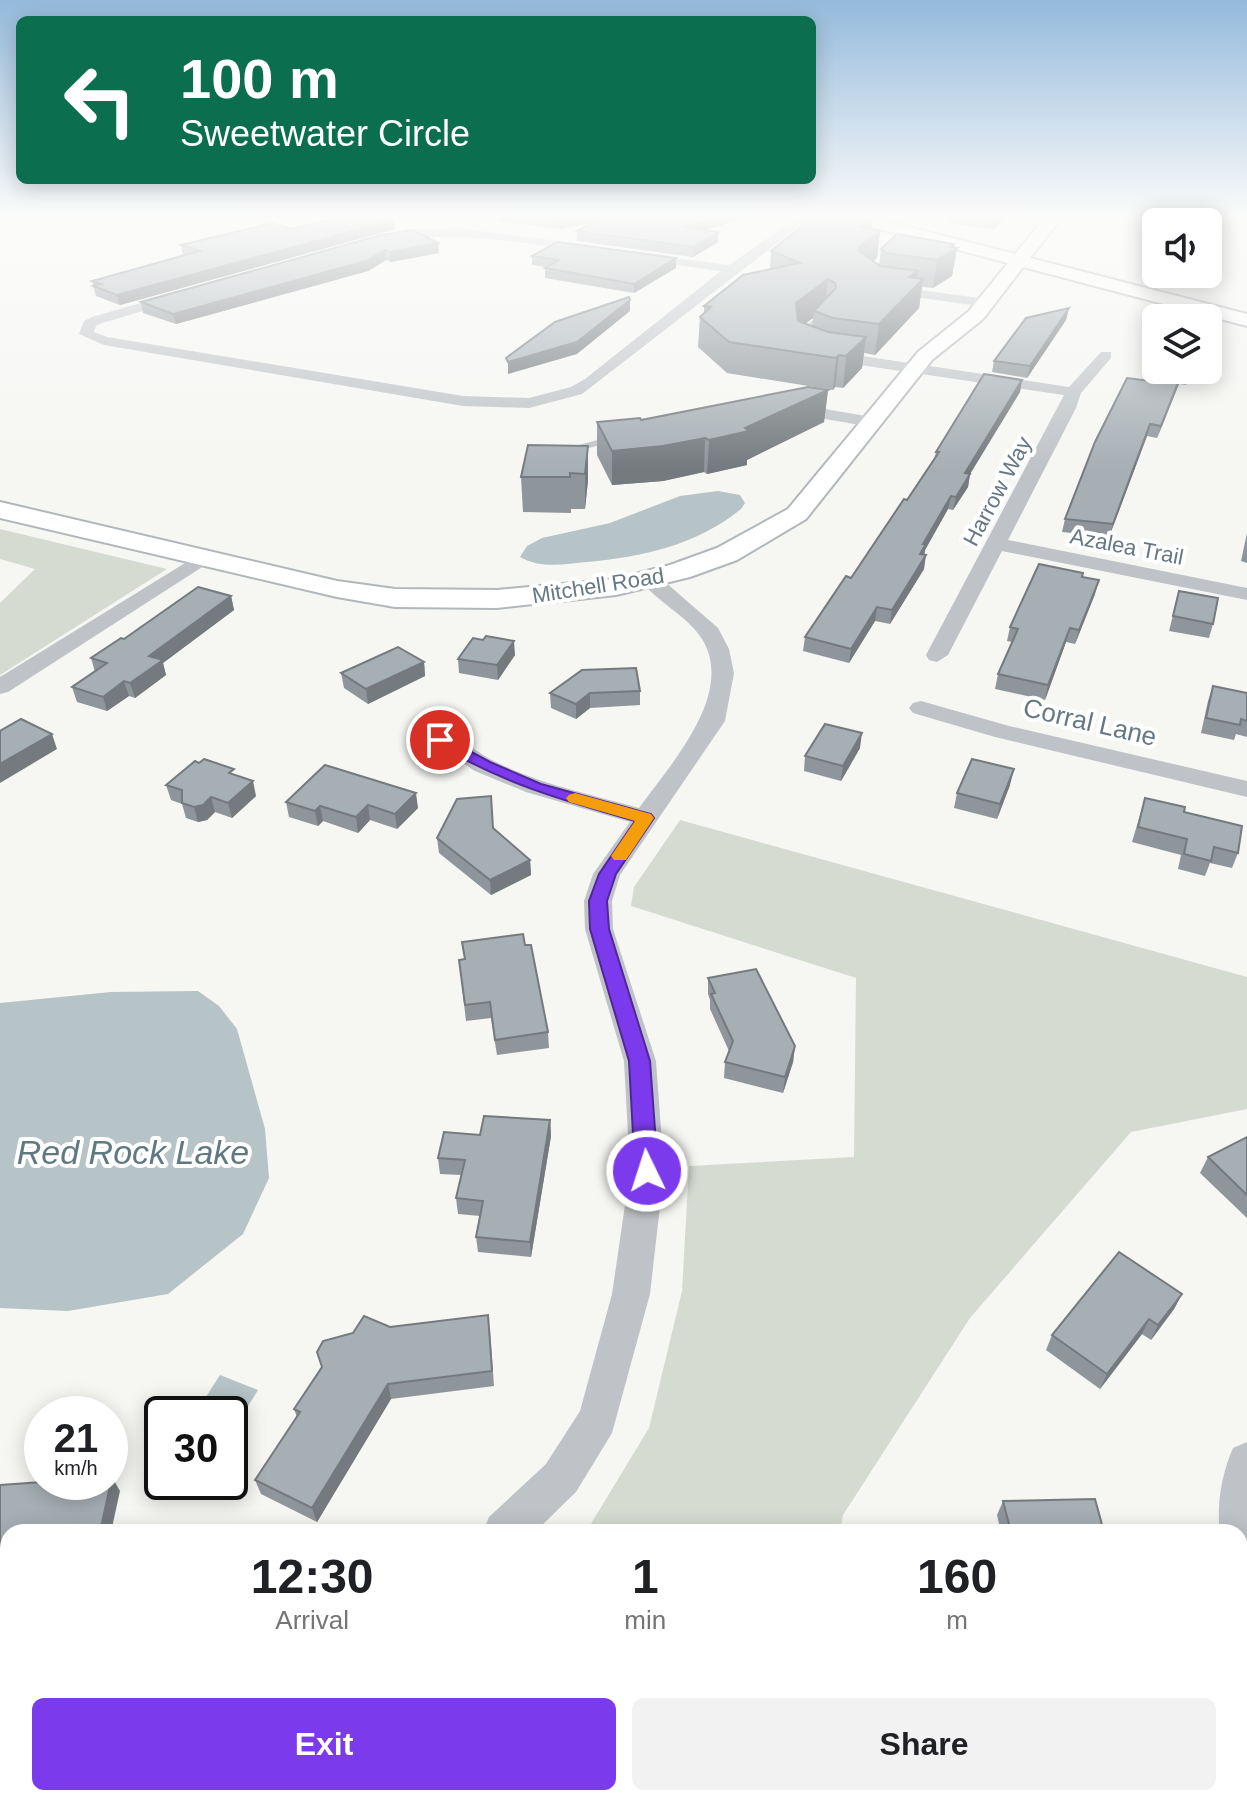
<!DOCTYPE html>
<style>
:root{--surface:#fff;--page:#f2f2f2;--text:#202124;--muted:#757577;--accent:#7c3aed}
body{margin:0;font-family:Helvetica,sans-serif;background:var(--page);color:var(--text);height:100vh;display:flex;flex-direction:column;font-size:30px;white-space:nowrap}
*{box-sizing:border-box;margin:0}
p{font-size:26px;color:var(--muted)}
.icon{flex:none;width:44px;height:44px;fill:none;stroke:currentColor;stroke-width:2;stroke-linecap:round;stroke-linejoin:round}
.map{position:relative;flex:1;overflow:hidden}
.panel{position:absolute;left:0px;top:1524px;width:1248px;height:282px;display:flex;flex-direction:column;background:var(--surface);border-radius:24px 24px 0 0;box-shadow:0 4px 20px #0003}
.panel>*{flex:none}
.hud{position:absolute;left:16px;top:16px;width:800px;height:168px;border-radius:12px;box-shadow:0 4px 20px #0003;background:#0b6e4f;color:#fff;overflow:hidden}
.controls{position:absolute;left:1142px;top:208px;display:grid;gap:16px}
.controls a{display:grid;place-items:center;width:80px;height:80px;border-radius:12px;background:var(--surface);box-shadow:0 4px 20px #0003;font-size:40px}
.speed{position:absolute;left:24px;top:1396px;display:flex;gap:16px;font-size:40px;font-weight:700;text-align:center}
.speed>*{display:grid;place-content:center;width:104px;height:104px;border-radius:50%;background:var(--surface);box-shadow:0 4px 20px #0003;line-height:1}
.speed small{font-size:20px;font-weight:400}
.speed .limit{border:4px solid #111;border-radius:12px;background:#fff;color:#111}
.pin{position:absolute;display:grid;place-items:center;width:68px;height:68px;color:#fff;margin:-34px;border:4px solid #fff;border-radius:50%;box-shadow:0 2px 8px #0007}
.me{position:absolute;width:88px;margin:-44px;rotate:356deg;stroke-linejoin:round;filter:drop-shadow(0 0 6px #0008)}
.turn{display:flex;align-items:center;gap:28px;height:168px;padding:0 32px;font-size:36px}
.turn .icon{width:104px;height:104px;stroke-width:2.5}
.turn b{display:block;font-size:56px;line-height:68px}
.eta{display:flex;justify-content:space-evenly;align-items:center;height:136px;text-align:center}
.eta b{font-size:48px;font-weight:700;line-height:56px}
.button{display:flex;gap:16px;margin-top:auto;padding:16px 32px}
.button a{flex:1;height:92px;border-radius:12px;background:var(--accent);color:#fff;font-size:32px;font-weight:700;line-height:92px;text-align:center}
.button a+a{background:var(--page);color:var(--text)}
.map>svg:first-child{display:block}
</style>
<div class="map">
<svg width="1247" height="1805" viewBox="0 0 1247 1805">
<rect width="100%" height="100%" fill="#f6f6f3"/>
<g fill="#d6dbd2">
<path d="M0,529L167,569L0,675V603L35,569L0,559Z"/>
<path d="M680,820L1247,977V1109L1131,1132L970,1318L843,1515L840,1532H586L649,1428L682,1291L689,1166L854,1157L856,978L631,906L634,887Z"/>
<path d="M473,1798H930L935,1805H480Z"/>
</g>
<g fill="#b6c3c7">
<path d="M718,491L740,495L745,503L741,509C697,545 642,557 587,562C565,564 541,569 520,557L527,546L542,538L610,523L680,496Z"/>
<path d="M198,991L219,1006L237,1029L265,1129L269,1178L243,1234L168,1294L68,1311L0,1308V1003L111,992Z"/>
<path d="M220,1375L258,1390L230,1435V1414H195Z"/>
</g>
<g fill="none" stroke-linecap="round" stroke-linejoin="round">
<defs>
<path id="secondary" d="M843,217H869L1015,254L1046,217H1062L1030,258L1247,314V326L1023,267L983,319L932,360L806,519L737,560L690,577L616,595L497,608L395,607L337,597L0,518V502L337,581L395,589L497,590L616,579L670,565L717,548L788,509L918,352L969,311L1008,263L845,220Z"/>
</defs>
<use href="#secondary" stroke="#b1b7bb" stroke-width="4"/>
<path fill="#bfc3c7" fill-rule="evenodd" d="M616,435L620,438L619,440L585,449L575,455L568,453L579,445Z"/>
<g fill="#bfc3c7" fill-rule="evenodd">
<path d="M798,217H811L582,394L529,408L463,406L104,345L79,334L84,321L92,317L179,292L186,296L184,299L102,323L96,326L94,332L107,337L463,396L529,398L571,387L585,379L721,271L638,260L633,259V253L729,265Z"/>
<path d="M459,228L589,245L595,249L589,253C519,242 452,229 381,243L375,239L407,230Z"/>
<path d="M884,285L986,299L993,303L986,307L879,292L877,289Z"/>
<path d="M824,311L831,315L808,339V343L829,351L1069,387L1101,352H1111V358L1081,393L1076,408L1008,540L1247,588V600L1002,551L948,655L937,662L929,660L926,655L1064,395L826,360L796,349L795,335Z"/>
<path d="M790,403L872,417L880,422L872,427L784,412L782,408Z"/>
<path d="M203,552L210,554L213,558L210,562L8,692L0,694V677Z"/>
<path d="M650,573L657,575L718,628L729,649L734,673L725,721L620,875L612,901L613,929L656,1061L664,1171L650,1294L612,1433L576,1492L535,1532H483L489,1517L546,1464L580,1411L612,1294L630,1171L624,1061L585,929L584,901L593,874L630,822L526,792L475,771L428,740L431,735C453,729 474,751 492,760C538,784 590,794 639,808C670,765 736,694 702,639C687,615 656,602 640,579Z"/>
<path d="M921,701L1009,726L1247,781V797L995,737L913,713L909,708L913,703Z"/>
<path d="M1247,1442V1592L1240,1589V1532H1220C1216,1505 1222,1473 1233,1448Z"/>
<path d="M106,1798H168L165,1805H104Z"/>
</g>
<use href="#secondary" fill="#fff" fill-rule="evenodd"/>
</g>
<g fill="#8f969b" fill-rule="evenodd">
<path d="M499,217H748L705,230L718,232V242L693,257L577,241V231L593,222L560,229L499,221Z"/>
<path d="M949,217H1005L994,229L948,223Z"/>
<path d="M872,221L871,229L880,231L877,258L873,261L879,265L881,249L954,247L957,248L952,276L933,288L922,287L919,308L875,355L864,353L862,368L843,388L835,387L833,390L727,373L698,347L700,317L704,313V306L770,270L771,251ZM813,318L812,326L805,324Z"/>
<path d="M291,229H395L120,305L96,296L92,281L183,255L181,245Z"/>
<path d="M381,235L439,253L391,262L386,260L368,271L176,324L143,313L141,302Z"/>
<path d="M532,256L676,268L634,293L545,278V268L546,267L532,265Z"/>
<path d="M1069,308L1066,320L1027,378L992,372L994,361Z"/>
<path d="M1156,367L1192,370L1186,385L1179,384L1157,438L1147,436L1109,537L1062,532L1065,519L1150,381Z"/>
<path d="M1022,380L1020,392L970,474L968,487L953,510L948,509L925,550L924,569L890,624L875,621L849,663L803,651L805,637L851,578L907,500L934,460L936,452Z"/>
<path d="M828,390L824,422L747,460V465L707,474L704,472L663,481L612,485L597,455V422L641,420Z"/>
<path d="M588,446V480L585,509H571V513L523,512L521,477Z"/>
<path d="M1247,533V563L1241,561Z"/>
<path d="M1082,577L1095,594L1075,644L1066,642L1045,700L995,689L998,674L1012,642L1007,641L1010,627Z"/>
<path d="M1179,591L1213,624L1209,638L1169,631Z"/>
<path d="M231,596L234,610L163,663L166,675L135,698L129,696L107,711L77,702L72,687L95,672L91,658L124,639Z"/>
<path d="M515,655L498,680L459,673L458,659Z"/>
<path d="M424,662L425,676L368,704L344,688L341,673Z"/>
<path d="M1213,686L1247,693V737L1236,734L1234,740L1201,733L1208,701Z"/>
<path d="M640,691V705L590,708L576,719L551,708L550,693Z"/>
<path d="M860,748L841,781L804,771L805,756Z"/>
<path d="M235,775L256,796L232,818L215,812L207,820L198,822L186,818L182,804L171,800L166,785Z"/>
<path d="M1010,785L997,819L954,808L957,793Z"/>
<path d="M1145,798L1184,812L1238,853L1232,868L1210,863L1205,876L1178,869L1181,855L1132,842Z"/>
<path d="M286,802L418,808L397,829L370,820L358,833L323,821L318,826L289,817Z"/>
<path d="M494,828L530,860L531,875L491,895L439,853L437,838Z"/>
<path d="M459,960L548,1032L549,1048L497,1055L491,1018L466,1021Z"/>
<path d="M708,978L795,1046L793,1062L783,1093L724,1078L725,1062L729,1051L710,1009V1000L708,994Z"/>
<path d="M550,1120L551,1136L531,1257L478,1252L476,1237L480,1216L458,1214L456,1198L461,1175L440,1174L438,1158L480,1135Z"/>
<path d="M1247,1137V1218L1200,1173L1208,1157Z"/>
<path d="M1182,1294L1174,1309L1151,1340L1142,1334L1100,1389L1046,1350L1052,1335Z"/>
<path d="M390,1327L490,1330L494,1386L391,1399L317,1522L261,1494L255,1480L297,1417L294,1409Z"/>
<path d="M1003,1501L1104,1532H1001L997,1515Z"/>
</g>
<g fill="#747a7e">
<path d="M574,217H621L560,229L559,220Z"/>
<path d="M718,217H748L685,236V227Z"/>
<path d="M996,217H1005L994,229Z"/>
<path d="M394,220L395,229L120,305L117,295Z"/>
<path d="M872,221L870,239L880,231L877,258L856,275L860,227Z"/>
<path d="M718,232V242L693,257V247Z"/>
<path d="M438,243L439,253L391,262L390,252Z"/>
<path d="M954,244V250L957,248L952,276L933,288L937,260Z"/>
<path d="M385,250L386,260L368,271L176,324L173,314Z"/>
<path d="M676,258V268L634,293V284Z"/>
<path d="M918,271L916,286L923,279L919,308L875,355L879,324L909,277Z"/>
<path d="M828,279L825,308L814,311L813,318L793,333L796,303Z"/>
<path d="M630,300V311L577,354L508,374V362Z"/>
<path d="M1069,308L1066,320L1027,378L1030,366Z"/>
<path d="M866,337L862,368L843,388L846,356Z"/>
<path d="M839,355L835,387L833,390L836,358Z"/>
<path d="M1182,372L1179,384L1157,438L1161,426Z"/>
<path d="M1022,380L1020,392L970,474L968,487L953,510L956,497L965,473Z"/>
<path d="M828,390L824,422L747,460V465L707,474L709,440L745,428Z"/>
<path d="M1150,424L1147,436L1109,537L1113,524Z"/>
<path d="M705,438L704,472L663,481L612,485V451Z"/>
<path d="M588,446V480L585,509V474Z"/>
<path d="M951,496L948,509L925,550L923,558L920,554L923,544Z"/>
<path d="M926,555L924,569L890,624L892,610Z"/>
<path d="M1099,580L1095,594L1075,644L1079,630Z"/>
<path d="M231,596L234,610L163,663L166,675L135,698L130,683L149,656Z"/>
<path d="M877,607L875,621L849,663L851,649Z"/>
<path d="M1070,628L1066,642L1045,700L1048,685Z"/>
<path d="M514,641L515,655L498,680L497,665Z"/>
<path d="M424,662L425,676L368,704L366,689Z"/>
<path d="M124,681L129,696L107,711L103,697Z"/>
<path d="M590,693V708L576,719V704Z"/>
<path d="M862,733L860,748L841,781L843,766Z"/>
<path d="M52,734L57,749L0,783V764Z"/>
<path d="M1014,769L1010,785L997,819L1000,804Z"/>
<path d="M253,781L256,796L232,818L228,803Z"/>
<path d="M416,793L418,808L397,829L395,814Z"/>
<path d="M211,797L215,812L207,820L198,822L194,807Z"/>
<path d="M368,805L370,820L358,833L356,817Z"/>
<path d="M320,806L323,821L318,826L315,811Z"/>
<path d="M530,860L531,875L491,895L490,880Z"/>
<path d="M795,1046L793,1062L783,1093L785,1077Z"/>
<path d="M550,1120L551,1136L531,1257L530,1242Z"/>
<path d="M1182,1294L1174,1309L1151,1340L1158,1325Z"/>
<path d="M1149,1319L1142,1334L1100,1389L1107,1374Z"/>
<path d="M388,1384L391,1399L317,1522L312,1508Z"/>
<path d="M112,1477L120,1491L111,1532H100Z"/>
<path d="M8,1553V1571L0,1574V1556Z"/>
</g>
<g fill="#a6afb4" stroke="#747a7e" stroke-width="2">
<path d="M343,217H387L394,220L117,295L93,286L101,284L92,281L200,251L181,245L273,223L291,229Z"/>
<path d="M537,217H574L559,220Z"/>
<path d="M604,217H718L685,227L718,232L693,247L577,231Z"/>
<path d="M817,217H848L872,221L860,227L880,231L859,247V251L880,266L918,271L909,277L923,279L879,324L833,318L814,311L836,288L835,283L828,279L796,303L798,321L828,332L866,337L846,356L839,355L836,358L729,342L700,317L711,307L704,306L743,275L800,263L771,251L806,223Z"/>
<path d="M413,230L438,243L390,252L385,250L366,261L173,314L141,302L381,235Z"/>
<path d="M897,234L954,244L950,247L957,248L937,260L886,253L881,249Z"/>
<path d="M557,242L676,258L634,284L545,268L559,260L532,256Z"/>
<path d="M629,297L630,300L577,342L508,362L506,358L555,322Z"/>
<path d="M1069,308L1030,366L994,361L1026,318Z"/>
<path d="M1156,367V370H1191L1190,373L1182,372L1161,426L1150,424L1113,524L1065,519L1095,442L1127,378L1150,381Z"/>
<path d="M984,374L1022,380L965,473L970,474L956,497L951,496L923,544H926L920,554L926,555L892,610L877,607L851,649L805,637L846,576L851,578L904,499L907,500L939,452H936Z"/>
<path d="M808,387L828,390L745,428L749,431L709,440L705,438L663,446L612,451L597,422L640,418L641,420Z"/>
<path d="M528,445L588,446L585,474L570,473V477H521Z"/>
<path d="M1039,564L1083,573L1082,577L1099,580L1079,630L1070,628L1048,685L998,674L1018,629L1010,627Z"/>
<path d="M198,587L231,596L149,656L163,660L130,683L124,681L103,697L72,687L107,663L91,658L121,638L124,639Z"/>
<path d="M1179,591L1218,598L1213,624L1173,616Z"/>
<path d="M486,636L514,641L497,665L458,659L473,638L483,640Z"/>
<path d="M398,647L424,662L366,689L341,673Z"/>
<path d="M636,668L640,691L590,693L576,704L550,693L582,670Z"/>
<path d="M1213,686L1247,693V721L1241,719L1240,725L1206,718Z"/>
<path d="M21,719L52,734L0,764V731Z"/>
<path d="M825,724L862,733L843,766L805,756Z"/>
<path d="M204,759L234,769L229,773L253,781L228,803L211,797L203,805L194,807L182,803V790L166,785L195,761L199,763Z"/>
<path d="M972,759L1014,769L1000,804L957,793Z"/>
<path d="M325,765L416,793L395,814L368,805L356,817L320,806L315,811L286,802Z"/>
<path d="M491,796L493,828L530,860L490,880L437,838L457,799Z"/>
<path d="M1145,798L1185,807L1184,812L1242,826L1238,853L1214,847L1211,861L1184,854L1187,839L1138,827Z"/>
<path d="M523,934L525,945H531L548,1032L495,1040L490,1002L465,1005L459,960L465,959L462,942Z"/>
<path d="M756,969L795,1046L785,1077L725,1062L733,1041L711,994L715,993L708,978Z"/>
<path d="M484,1116L550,1120L530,1242L476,1237L483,1201L456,1198L465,1160L438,1158L444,1132L480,1135Z"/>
<path d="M1247,1137V1195L1208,1157Z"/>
<path d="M1119,1252L1182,1294L1158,1325L1149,1319L1107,1374L1052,1335Z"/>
<path d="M488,1315L492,1371L388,1384L312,1508L255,1480L300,1412L294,1409L322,1367L317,1352L323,1341L353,1333L364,1316L390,1327Z"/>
<path d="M112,1477L100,1532H8V1553L0,1556V1485L42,1482H110V1478Z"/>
<path d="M1095,1499L1104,1532H1011L1003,1501Z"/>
<path d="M367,1798H411L420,1805H363Z"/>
</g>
<linearGradient id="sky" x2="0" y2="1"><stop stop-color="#94badb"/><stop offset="0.46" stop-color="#fbfbfa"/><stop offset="1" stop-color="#fbfbfa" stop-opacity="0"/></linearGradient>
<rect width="1247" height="469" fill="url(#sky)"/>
<path fill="#7c3aed" stroke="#51269a" stroke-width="2" d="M440,735L490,762L541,784L651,814L654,818L616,874L607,901L609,929L650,1061L658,1171L654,1178L647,1180L639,1178L635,1171L629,1061L590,929L589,901L599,874L635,821C561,800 502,783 435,743L432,740Z"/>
<path fill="#f59e0b" d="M575,793L651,814L654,818L626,860H614L611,856L635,821L569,802L566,798L569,795Z"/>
<g text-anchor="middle" stroke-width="8" stroke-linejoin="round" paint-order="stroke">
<g font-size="22" fill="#657884" stroke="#fff">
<text transform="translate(997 491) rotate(-62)" y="8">Harrow Way</text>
<text transform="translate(1127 546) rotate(11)" y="8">Azalea Trail</text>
<text transform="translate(598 585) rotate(-9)" y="8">Mitchell Road</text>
</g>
<g font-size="26" fill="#657884" stroke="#fff">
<text transform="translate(1090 722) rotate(13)" y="9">Corral Lane</text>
</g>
<g font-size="34" font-style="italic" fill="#607980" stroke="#fff">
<text x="133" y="1164">Red Rock Lake</text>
</g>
</g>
</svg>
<div class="controls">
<a><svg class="icon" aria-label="sound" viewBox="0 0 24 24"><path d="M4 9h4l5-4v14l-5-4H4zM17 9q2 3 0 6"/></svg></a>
<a><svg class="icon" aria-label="layers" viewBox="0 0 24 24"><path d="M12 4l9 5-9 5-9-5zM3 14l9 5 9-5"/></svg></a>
</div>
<div class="speed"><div>21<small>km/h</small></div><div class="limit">30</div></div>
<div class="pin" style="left:440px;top:740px;background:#d93025"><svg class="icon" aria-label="arrive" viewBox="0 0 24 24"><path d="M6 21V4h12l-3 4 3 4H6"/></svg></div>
<svg class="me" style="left:647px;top:1171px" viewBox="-20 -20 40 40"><circle r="17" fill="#7c3aed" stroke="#fff" stroke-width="3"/><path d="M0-11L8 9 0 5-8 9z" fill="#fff"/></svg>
<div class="hud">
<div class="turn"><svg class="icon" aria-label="left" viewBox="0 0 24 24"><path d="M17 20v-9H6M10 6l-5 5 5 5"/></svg><div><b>100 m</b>Sweetwater Circle</div></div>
</div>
<section class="panel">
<div class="eta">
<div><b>12:30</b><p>Arrival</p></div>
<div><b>1</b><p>min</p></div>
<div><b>160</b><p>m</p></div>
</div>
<div class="button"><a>Exit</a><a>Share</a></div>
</section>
</div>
